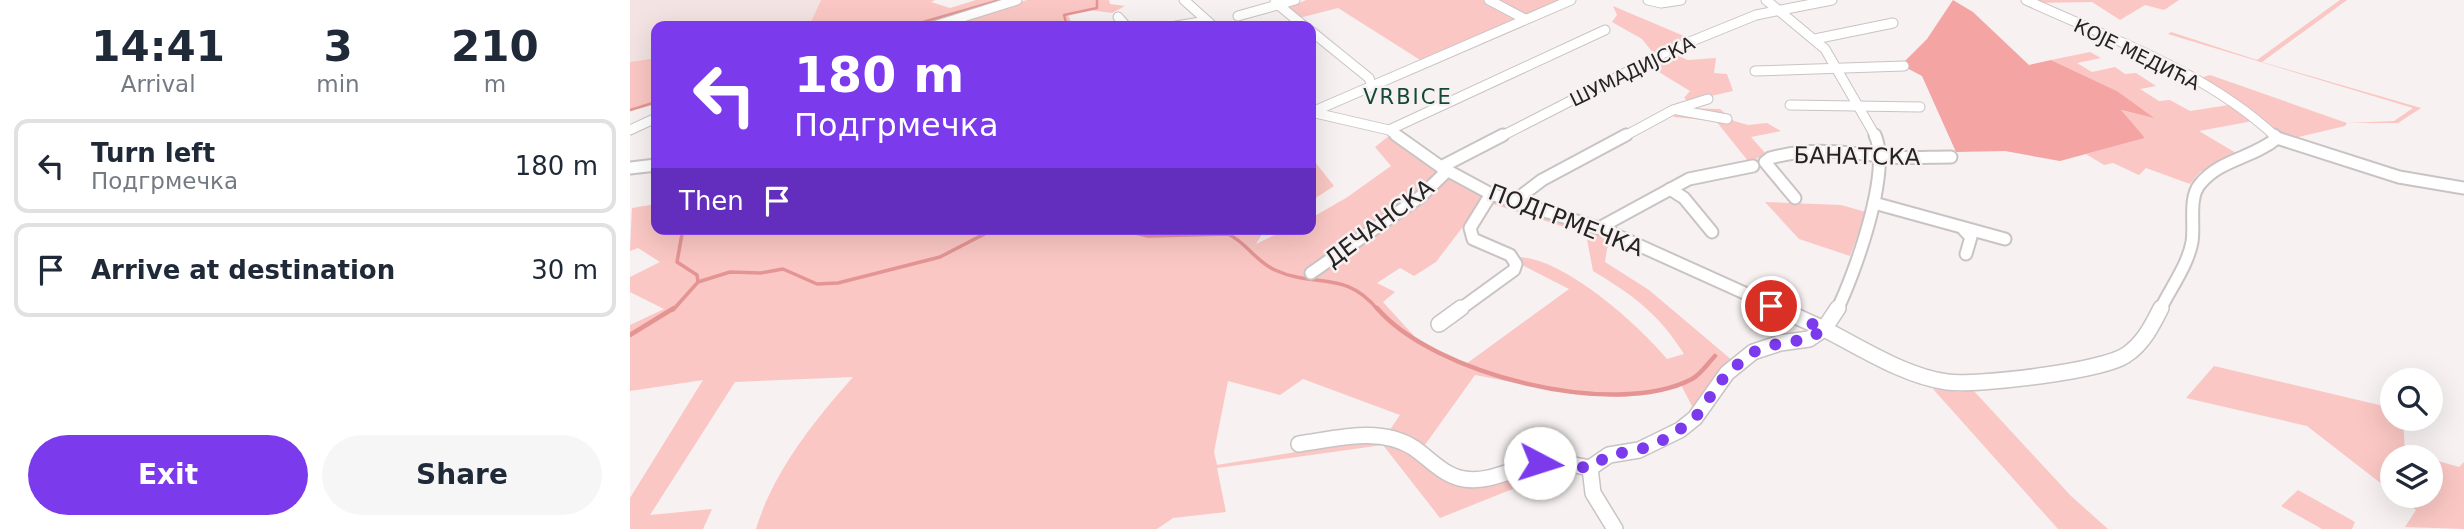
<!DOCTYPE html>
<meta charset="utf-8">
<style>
:root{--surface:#fff;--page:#f6f6f7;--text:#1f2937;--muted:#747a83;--line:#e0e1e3;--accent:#7c3aed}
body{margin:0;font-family:"DejaVu Sans",sans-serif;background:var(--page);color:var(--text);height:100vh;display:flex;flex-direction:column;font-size:26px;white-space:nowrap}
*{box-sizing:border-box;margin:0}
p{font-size:23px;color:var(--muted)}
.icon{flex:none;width:38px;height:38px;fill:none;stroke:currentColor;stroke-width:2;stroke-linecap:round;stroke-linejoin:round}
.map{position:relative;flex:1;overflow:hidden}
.panel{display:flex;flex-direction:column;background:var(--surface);width:630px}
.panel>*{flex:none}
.guide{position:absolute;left:21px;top:21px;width:665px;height:214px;border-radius:14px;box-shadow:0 7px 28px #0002;background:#7c3aed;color:#fff;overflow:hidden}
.fabs{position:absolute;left:1750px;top:368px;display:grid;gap:14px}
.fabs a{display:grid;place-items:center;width:63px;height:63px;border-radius:50%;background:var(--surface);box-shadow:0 7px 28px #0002;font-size:35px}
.pin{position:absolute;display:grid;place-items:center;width:60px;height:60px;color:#fff;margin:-30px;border:4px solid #fff;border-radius:50%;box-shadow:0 2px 7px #0007}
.me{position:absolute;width:77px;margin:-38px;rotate:95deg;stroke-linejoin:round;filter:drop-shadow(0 0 5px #0008)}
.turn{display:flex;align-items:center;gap:24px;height:147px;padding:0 28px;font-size:32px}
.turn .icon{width:91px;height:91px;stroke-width:2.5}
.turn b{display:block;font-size:49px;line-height:60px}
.then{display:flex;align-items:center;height:66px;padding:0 28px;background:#0003;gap:14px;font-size:26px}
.eta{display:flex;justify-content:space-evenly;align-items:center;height:119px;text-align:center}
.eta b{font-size:42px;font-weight:800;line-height:49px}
.action{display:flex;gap:14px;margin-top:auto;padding:14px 28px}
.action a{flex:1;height:80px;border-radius:42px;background:var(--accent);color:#fff;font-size:28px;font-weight:800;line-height:80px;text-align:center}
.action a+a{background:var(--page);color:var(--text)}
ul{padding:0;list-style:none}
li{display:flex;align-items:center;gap:21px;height:94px;margin:0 14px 10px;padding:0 14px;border:4px solid var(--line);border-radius:14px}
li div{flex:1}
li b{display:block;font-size:26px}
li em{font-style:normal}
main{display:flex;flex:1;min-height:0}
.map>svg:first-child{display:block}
</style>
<main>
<section class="panel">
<div class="eta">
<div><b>14:41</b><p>Arrival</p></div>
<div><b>3</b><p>min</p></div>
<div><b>210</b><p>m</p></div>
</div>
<ul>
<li><svg class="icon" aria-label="left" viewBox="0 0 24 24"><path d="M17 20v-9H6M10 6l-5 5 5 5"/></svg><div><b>Turn left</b><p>Подгрмечка</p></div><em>180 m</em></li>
<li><svg class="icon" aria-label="arrive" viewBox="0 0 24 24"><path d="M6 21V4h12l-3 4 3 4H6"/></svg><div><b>Arrive at destination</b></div><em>30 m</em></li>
</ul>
<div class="action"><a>Exit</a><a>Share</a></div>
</section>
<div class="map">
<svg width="1834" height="529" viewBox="0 0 1834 529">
<rect width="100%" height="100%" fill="#f7f1f1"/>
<path fill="#f3e4e3" d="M0,0H191L179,26H26V58L0,62Z"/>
<g fill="#fac7c4">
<path d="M191,0H305L301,2L320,8L346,0H387L305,26H179Z"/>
<path d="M397,0H479L480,4L495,6L482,13L460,10L438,15L443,26H313Z"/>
<path d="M676,0H937L795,63L708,8L669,18L656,9Z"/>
<path d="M1399,0H1549L1534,10L1515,5L1490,20L1462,2L1404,3Z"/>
<path d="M1710,0H1717L1632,62L1791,108L1768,123H1717L1715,126L1660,139L1567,79L1580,75L1717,123L1764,121L1783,108L1538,34L1541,32L1627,60Z"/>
<path d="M983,6L1061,39L1024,54L1012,39L982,22L987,15Z"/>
<path d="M1460,52L1471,58L1447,63L1462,72L1485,67L1495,74L1506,73L1526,86L1510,89L1529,101L1540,100L1560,111L1599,105L1623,121L1569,131L1606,153L1570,172L1560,184L1516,168L1509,175L1483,163L1474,165L1456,154L1515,138L1489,110L1521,117L1487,91L1421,60Z"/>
<path d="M1041,53L1058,60L1086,58L1084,73L1097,74L1103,91L1058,101L1054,98L1060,91L1019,66Z"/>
<path d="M26,58V104L0,111V62Z"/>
<path d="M1054,108L1090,109L1104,121L1118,125L1137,123L1151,131L1121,137L1137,155L1118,161L1086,121L1043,117Z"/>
<path d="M760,135L857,195L806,262L784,276L770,268L747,283L765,292L753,302L795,348L836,364L939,289L888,263L887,257C933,257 1008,324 1037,359L1054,354C1029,314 1003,295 963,271L956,234L860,203L863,197L984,237L977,249L975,262L1019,290L1103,361L1063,408L1051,385L995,397L949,395L845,375L792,449L757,434L770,415L673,379L650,395L598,381L584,452L587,465L752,438L780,452L797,469L832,486H856L880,481L885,488L810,518L753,445L587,468L596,512L543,518L527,529H126C143,472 184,421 223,377L105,382L20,515L82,509L73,529H0V498L73,380L0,391V325L34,309L0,292V277L30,262L8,248L0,251L2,208L26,204V229H635L626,244L657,229H681V218L716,198L761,166L745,147Z"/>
<path d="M681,157L704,186L681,201Z"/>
<path d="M1135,202L1211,205L1236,212L1220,256L1169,239Z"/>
<path d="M1584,366L1762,408V418H1773L1775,451L1794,457H1762V492L1677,426L1556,398Z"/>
<path d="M1303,389L1329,392L1343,390L1441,496L1478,529H1428Z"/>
<path d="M1801,459L1829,467L1834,462V529L1775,527L1786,510L1767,495H1801Z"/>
<path d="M1668,490L1725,522L1722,529H1692L1651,506Z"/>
</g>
<path fill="#f4a4a2" d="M1323,0L1343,12L1399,65L1421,60L1487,91L1524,118L1491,110L1515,138L1430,161L1375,151L1326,152L1292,76L1271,65L1297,39Z"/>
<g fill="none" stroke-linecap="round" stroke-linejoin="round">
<g stroke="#e49593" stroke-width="2.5">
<path d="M279,26L370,0"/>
<path d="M437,26L434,15L467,8V0"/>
<path d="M0,110L26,102"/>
</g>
<g stroke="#e49593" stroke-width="3.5">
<path d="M488,229L518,236L598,234C616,242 626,262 645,270C686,289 715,269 748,310"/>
<path d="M68,282L100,272L131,273L153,269L187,284L208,283L310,257L364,229"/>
<path d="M43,310L68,282L67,275L47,262L52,234L57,229"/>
</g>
<g stroke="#e49593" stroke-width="4.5">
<path d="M747,308C803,374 984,420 1062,379C1071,374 1078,363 1085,356"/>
<path d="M0,335L44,308"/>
</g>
<defs>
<g id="minor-far2">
<path d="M554,0L583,26"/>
<path d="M859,0L895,19"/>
<path d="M1018,0L1031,3L1051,0"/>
<path d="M1136,0L1195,49L1246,137"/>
<path d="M1396,0C1481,39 1577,72 1646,137"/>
<path d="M645,2L674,26"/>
<path d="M608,16L665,0"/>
<path d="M488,17L496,26"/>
<path d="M304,26L387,0"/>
<path d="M546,26L577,21"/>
<path d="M681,31L739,78L742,86"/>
<path d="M1185,39L1263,23"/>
<path d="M1125,71L1274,66"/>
<path d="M1160,105L1290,107"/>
<path d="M1047,110L1097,119"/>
<path d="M681,112L759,130L769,137"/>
<path d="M682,112L941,0"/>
<path d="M0,130L26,118"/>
<path d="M759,130L975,30"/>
<path d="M870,137L1040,50L1126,15L1202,0"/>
<path d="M993,137L1043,110L1078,99"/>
</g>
<g id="minor-far1">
<path d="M766,135L811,167L861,194L975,230L1152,310"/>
<path d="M1644,135L1647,138"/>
<path d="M1647,138L1769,177L1834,188"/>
<path d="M811,167L873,135"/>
<path d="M0,168L26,165"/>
<path d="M1040,189L1054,198L1082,232"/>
<path d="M1165,198L1135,162L1140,158C1178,148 1211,151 1249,156C1272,159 1298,157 1321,157"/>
<path d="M883,202L912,180L996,135"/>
<path d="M1244,203L1375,239"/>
<path d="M969,228L1059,179L1123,166"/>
<path d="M1334,230L1341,237L1336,254"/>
<path d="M681,273L790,197L817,171"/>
<path d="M829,310L884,270L886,264L880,255L843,239L840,228L861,194"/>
<path d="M1207,310C1224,275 1262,172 1245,135"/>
<path d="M1530,310C1540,289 1558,265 1562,242C1565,225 1558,198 1570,184C1590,159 1624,158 1647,138"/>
</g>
<g id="minor">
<path d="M1148,308L1194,329L1208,308"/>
<path d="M809,324L831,308"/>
<path d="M669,444C706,439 750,426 784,448C800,459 814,476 834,479C858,483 879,470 902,465C921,460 941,464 960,468"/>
<path d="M985,529L963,493L960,468L979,455L1009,450L1050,430L1065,418L1097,373L1123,352L1150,343L1179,339L1194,329C1232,348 1274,376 1317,382C1347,386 1473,371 1496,355C1513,344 1522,326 1531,308"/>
</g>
</defs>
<use href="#minor-far2" stroke="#c9c4c3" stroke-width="11"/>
<use href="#minor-far1" stroke="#c9c4c3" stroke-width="15"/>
<use href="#minor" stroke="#c9c4c3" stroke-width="18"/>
<use href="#minor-far2" stroke="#fff" stroke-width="9"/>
<use href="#minor-far1" stroke="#fff" stroke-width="11"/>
<use href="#minor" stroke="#fff" stroke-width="15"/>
</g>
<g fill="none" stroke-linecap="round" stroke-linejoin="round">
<path stroke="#7c3aed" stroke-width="12" stroke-dasharray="0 21.6" d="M910,463L960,468L979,455L1009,450L1038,438L1065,418L1097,373L1123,352L1150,343L1179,339L1194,329L1141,306"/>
</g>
<g text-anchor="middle" stroke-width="5" stroke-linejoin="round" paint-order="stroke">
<g font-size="19" fill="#252323" stroke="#f7f1f1">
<text transform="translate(1507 54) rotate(26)" y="7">КОЈЕ МЕДИЋА</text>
<text transform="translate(1002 71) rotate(-26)" y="7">ШУМАДИЈСКА</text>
</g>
<g font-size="21" letter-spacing="2" fill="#14483a" stroke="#f7f1f1">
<text x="778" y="104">VRBICE</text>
</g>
<g font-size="23" fill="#252323" stroke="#f7f1f1">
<text transform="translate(1227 156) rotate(1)" y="8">БАНАТСКА</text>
<text transform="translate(936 220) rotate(21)" y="8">ПОДГРМЕЧКА</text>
<text transform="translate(749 223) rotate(-37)" y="8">ДЕЧАНСКА</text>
</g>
</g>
</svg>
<div class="fabs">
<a><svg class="icon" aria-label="search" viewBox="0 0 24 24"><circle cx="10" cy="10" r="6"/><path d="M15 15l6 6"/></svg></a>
<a><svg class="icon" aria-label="layers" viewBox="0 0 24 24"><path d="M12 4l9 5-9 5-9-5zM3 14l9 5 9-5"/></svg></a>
</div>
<div class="pin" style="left:1141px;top:306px;background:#d93025"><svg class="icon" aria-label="arrive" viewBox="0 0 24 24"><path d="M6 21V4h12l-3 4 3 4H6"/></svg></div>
<svg class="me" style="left:910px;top:463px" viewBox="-20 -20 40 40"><circle r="19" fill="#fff"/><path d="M0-13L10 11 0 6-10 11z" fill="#7c3aed"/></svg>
<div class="guide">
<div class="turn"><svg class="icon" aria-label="left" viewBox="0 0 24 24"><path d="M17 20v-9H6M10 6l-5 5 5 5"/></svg><div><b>180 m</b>Подгрмечка</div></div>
<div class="then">Then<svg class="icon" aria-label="arrive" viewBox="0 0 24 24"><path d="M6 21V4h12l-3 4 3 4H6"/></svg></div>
</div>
</div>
</main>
